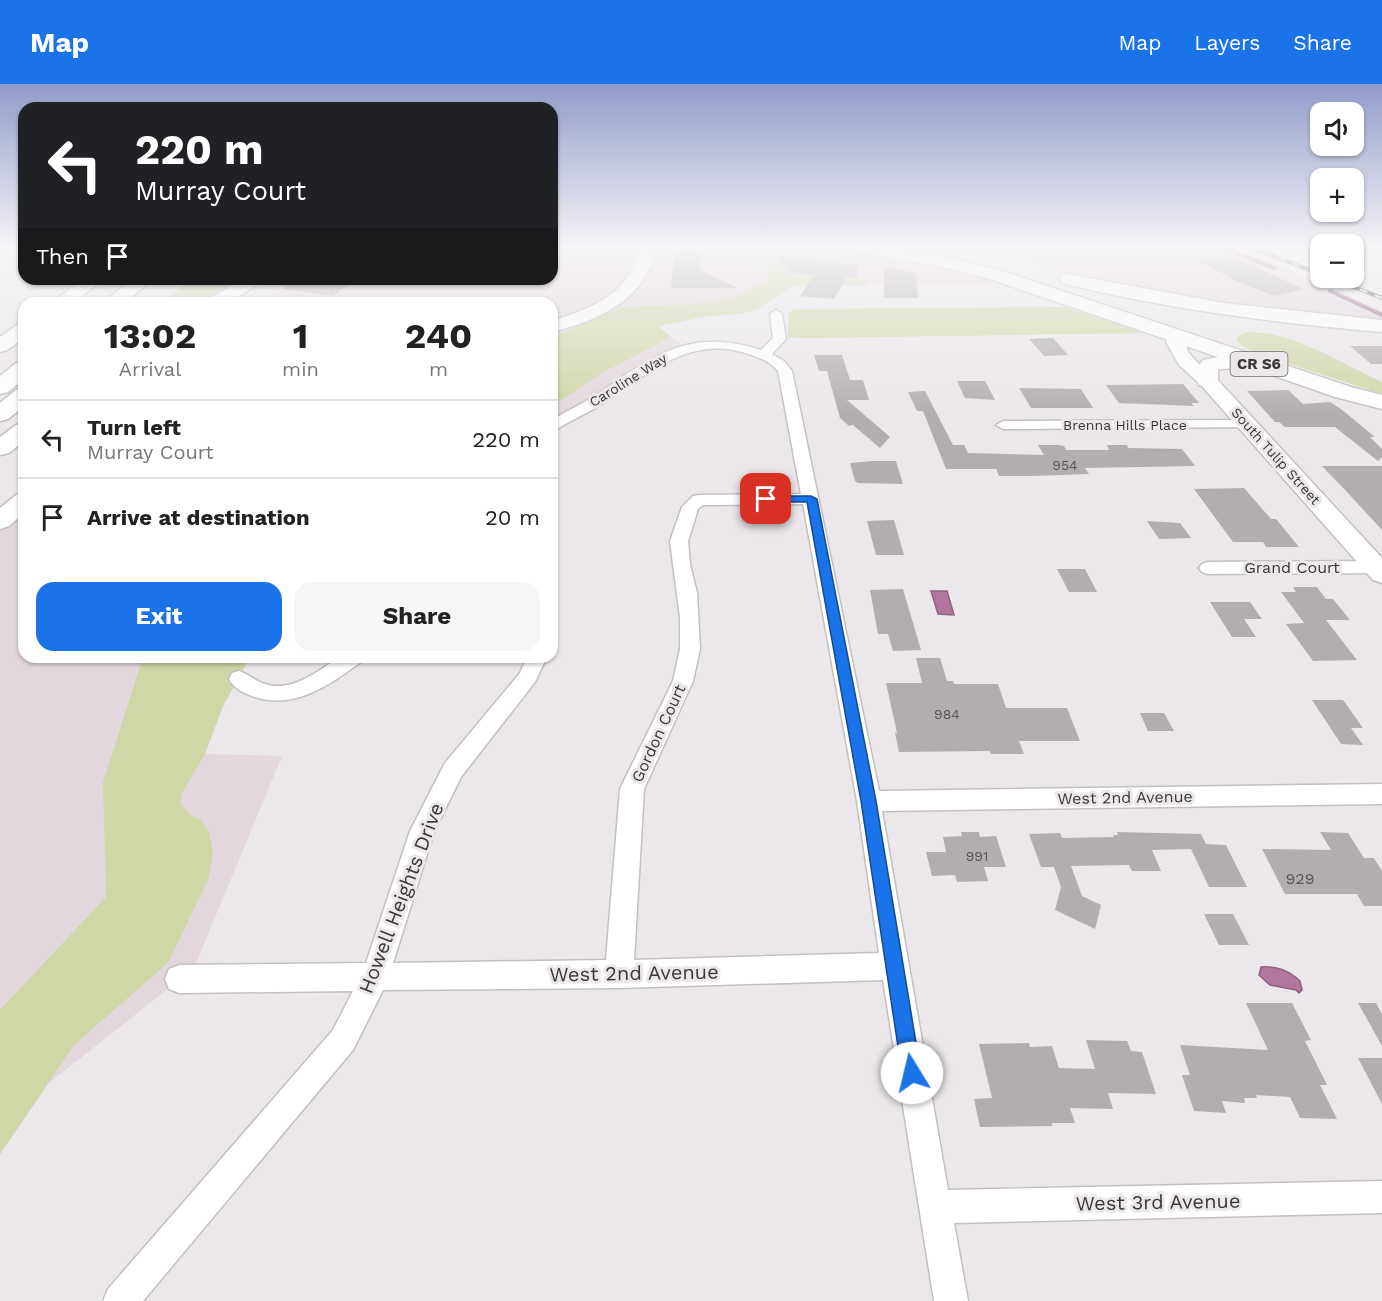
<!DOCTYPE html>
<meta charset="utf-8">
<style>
:root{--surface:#fff;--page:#f6f6f6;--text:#222;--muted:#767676;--line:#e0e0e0;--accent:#1a73e8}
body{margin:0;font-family:"Work Sans",sans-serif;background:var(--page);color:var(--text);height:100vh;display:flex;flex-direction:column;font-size:22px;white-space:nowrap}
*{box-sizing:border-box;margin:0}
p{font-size:20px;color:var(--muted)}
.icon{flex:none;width:33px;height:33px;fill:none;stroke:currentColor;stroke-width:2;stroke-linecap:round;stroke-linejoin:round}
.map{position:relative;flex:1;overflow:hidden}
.side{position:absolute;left:18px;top:213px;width:540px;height:366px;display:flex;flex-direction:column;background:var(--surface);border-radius:18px;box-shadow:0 2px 4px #0004}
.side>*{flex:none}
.banner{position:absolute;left:18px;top:18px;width:540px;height:183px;border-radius:18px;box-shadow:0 2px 4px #0004;background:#202124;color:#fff;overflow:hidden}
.tools{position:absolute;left:1310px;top:18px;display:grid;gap:12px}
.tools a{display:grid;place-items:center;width:54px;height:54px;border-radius:12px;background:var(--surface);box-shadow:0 2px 4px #0004;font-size:30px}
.pin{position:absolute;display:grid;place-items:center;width:51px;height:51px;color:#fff;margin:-26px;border-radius:12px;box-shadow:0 3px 9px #0006}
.me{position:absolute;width:66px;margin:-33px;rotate:351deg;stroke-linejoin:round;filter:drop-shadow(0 0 4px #0008)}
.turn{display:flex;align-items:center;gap:21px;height:126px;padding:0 18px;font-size:27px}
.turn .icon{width:78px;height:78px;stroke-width:2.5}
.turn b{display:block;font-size:42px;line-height:51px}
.then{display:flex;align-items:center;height:57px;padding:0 18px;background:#0003;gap:12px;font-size:22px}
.eta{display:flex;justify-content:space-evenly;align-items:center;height:102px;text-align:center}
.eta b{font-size:36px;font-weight:700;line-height:42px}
.cta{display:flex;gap:12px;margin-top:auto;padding:12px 18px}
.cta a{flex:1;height:69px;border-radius:18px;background:var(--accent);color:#fff;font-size:24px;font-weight:700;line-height:69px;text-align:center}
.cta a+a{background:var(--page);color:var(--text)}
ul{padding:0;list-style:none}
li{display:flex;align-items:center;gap:18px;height:78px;padding:0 18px;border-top:2px solid var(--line)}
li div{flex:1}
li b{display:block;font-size:22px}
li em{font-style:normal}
header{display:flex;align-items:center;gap:36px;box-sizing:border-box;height:84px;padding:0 30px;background:var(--accent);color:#fff}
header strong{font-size:28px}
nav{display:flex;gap:33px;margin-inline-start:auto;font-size:21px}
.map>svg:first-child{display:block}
</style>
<header>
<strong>Map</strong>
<nav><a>Map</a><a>Layers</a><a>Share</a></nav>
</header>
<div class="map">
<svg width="1382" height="1217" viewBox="0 0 1382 1217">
<rect width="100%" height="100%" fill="#ebe7ea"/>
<g fill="#e2d7dd">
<path d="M552,162H855L943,178L1002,193L988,200L793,201L759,224L745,229L709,232L658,242L685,264L552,342V219H264L299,195H552Z"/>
<path d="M969,162H1226L1315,196L1382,227V235L1282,226L1197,214L1042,182Z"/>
<path d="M24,416V573H250L223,622L205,670L282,672L194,884L49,999L0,1070V437Z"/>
</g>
<g fill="#cfd7a6">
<path d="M764,177L779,178L791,190L866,195L868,201H793L759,224L745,229L709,232L658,242L671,253L602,289L552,322V251L566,248L618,224L704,219L736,212L768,196Z"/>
<path d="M190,195H243L202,219H163Z"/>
<path d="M1065,223L1145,249L807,254L788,253L789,228L796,225Z"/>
<path d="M1248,248C1292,247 1343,280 1382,298V310L1259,270L1242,262L1237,256L1239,251Z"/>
<path d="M143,573H250L223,622L205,670L182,709L180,719L190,731L202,737L209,748L213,769L208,796L168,879L74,961L0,1070V926L106,813L103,699Z"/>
</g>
<g fill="#b1779c" stroke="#8d647e" stroke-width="1.5">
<path d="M931,507H947L954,531L938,530Z"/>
<path d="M1261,883C1277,882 1288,886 1300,897L1302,906L1299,909L1296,906L1270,901L1259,891Z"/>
</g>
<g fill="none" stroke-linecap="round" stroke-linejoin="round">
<g stroke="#8d647e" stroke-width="4">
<path d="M1219,162L1274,184"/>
<path d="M1330,207L1382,231"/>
</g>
</g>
<g fill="#b2aeb0">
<path d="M675,162H701L700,186L738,204H671Z"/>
<path d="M1224,170L1241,176L1303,205L1274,212L1236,197L1197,176Z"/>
<path d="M774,172L858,181L857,193H847L834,215L800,212L814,191L792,189Z"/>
<path d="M884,183L916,189L918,214H884Z"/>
<path d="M285,195H356L333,212L284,205Z"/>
<path d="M1053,254L1068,271L1044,272L1029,255Z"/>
<path d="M1350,262H1382V280H1371Z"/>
<path d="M814,271H842L850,296H863L869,316H847L890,353L880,364L853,341L849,342L840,334L827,287H819Z"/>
<path d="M957,297H985L995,316L965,314Z"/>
<path d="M1183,300L1199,319H1191L1194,322L1119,319L1106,301Z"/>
<path d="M1019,304L1081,305L1093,324H1031Z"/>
<path d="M1288,306L1303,320L1330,318L1341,325L1375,353H1370L1382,365V373L1378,377L1335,343H1285L1279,338H1275L1247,307Z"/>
<path d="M925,307L953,361H964L968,369L1044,371L1038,361H1058L1064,362L1066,366H1109L1107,361H1127L1128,364L1182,365L1195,382L1085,384L1089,390L1032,392H999L996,385H946L923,327H917L908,308Z"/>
<path d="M873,377H896L903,400L858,399L855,397L850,379Z"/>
<path d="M1322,382H1382V446L1347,408Z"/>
<path d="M1244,404L1271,435H1276L1299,463H1266L1263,458H1233L1194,405Z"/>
<path d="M894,436L904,471H876L867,437Z"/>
<path d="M1147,437L1180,439L1191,454L1159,455Z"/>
<path d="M1057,485H1085L1097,508H1069Z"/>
<path d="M1293,503H1317L1326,515H1333L1350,536H1326L1357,576L1313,577L1286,540L1304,539L1281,508H1296Z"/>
<path d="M903,505L921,566L893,567L888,550H878L870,506Z"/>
<path d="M1210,518H1250L1262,535H1244L1256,553H1232Z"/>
<path d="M916,574H940L947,597H953L954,600H998L1006,624H1067L1080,657H1019L1024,670H991L990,667L899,668L895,649H897L886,599H922Z"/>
<path d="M1312,616H1343L1363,644H1351L1363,661L1341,660Z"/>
<path d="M1140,629H1164L1174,647H1148Z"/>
<path d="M961,748H979L980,753L996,752L1006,783H984L988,797L957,798L955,791L932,792L926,768H946L943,753L962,752Z"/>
<path d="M1117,748L1201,750L1206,760L1226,761L1247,803H1209L1191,765L1152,766L1161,787H1132L1129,781L1071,782L1082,812L1101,821L1095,845L1055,826L1061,803L1054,783H1041L1029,750L1060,749L1062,754L1114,753L1113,751H1118Z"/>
<path d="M1320,748L1348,749L1364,774H1374L1382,787V822H1364L1357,810H1285L1262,765L1331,766Z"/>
<path d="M1204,830H1233L1249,861H1219Z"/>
<path d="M1246,919H1292L1311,956L1305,957L1327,1001H1320L1337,1035L1300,1034L1290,1013L1256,1011L1257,1014H1244L1245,1019L1222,1017L1226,1029L1194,1027L1182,991H1190L1180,961L1268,966Z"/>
<path d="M1358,919H1376L1382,930V962Z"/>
<path d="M1086,956L1127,957L1131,967L1142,968L1156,1010L1108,1009L1113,1025L1070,1024L1075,1039H1052V1042L980,1043L974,1015L992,1014L979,960L1029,959L1030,963L1052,962L1059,984L1095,985Z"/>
<path d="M1358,974H1382V1020Z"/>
</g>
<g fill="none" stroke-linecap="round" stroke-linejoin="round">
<defs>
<g id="street">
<path d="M776,226L782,230L786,255L772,270L784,277L792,287L879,707L1382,700V720L882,727L948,1106L1382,1097V1129L954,1139L968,1217H934L883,896L619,904L383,906L353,966L143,1217H103L108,1205L333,946L353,907L179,909L169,905L165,895L169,885L179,881L366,879L410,747L445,679L520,589L527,573H547L535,598L461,693L434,748L393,879L606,876L620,705L673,597L680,565V534L670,457L682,423L693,412L699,411L801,410L778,287C769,276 755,272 742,268C688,253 647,290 605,318C590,328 573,335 557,345L552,346V336C567,327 582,320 596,311C654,272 688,243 761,266L773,254L770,230ZM803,420L857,717L879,869L634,876L644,705L693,597L700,565L697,509L690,480L688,457L698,425L703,421Z"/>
<path d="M1247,336L1252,337L1254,340L1252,343L1003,345L996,341L1003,337Z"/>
<path d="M1376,477L1382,479V487L1376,489L1208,490L1202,488L1199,484L1202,480L1208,478Z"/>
<path d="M339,573H364L361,578C329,601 295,626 255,613C245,610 234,605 229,595L232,589L239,587C248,590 255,597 265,600C291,609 319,587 339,573Z"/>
</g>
<g id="secondary">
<path d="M639,162H655C650,214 597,237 552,248V237C593,224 632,209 639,162Z"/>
<path d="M1175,247L1181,248C1185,254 1185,261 1188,267C1194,277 1205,285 1214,292L1382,474V499L1373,496L1200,300L1179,281L1166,258L1169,248Z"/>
<path d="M24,409V429L9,442L0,445V424L16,411Z"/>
</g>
<g id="primary">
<path d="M0,162H24V168L0,169Z"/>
<path d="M847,162C900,162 951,174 1002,187L1351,303L1382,311V325L1335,313L1252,284L1218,285V296L1215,301L1207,303L1199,301C1193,292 1196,283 1203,276L1218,273L990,195L943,183L855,167L849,166Z"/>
<path d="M1068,190L1224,219L1382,236V248C1274,239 1167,225 1062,199L1059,195L1062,191Z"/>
</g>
<g id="highway">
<path d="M83,195H104L73,219H52Z"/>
<path d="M132,195H153L124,219H103Z"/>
<path d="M243,195H265L229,219H207L209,215Z"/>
<path d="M24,239V254L7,266L0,268V253L17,241Z"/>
<path d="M24,278V295L8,308L0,310V292L16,279Z"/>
<path d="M24,304V322L8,335L0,337V319L16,306Z"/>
<path d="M24,339V357L9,369L0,371V353L16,341Z"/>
</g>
</defs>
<use href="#street" stroke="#c3c0c2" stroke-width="3"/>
<use href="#secondary" stroke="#c3c0c2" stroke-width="3"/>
<use href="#primary" stroke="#c3c0c2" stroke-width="3"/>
<use href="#highway" stroke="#c3c0c2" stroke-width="3"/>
<use href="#street" fill="#fff" fill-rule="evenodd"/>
<use href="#secondary" fill="#fff" fill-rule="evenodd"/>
<use href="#primary" fill="#fff" fill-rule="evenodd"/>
<use href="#highway" fill="#fff" fill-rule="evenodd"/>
<defs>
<g id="rail">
<path d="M1248,162L1320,190"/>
<path d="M1330,194L1382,214"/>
</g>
</defs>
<use href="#rail" stroke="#4d4b4c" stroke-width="4"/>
<use href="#rail" stroke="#ebe7ea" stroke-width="2" stroke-dasharray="8" stroke-linecap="butt"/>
</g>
<linearGradient id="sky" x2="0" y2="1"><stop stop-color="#929cca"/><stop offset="0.49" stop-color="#f6f4f6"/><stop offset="1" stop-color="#f6f4f6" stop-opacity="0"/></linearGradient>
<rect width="1382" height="332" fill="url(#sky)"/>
<path fill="#1a73e8" stroke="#114b97" stroke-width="1.5" d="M766,412H811L817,415L876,717L921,989L918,996L912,999L905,996L902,989L861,717L807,418H763L761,415Z"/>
<g text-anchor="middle" stroke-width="6" stroke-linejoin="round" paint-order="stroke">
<g font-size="14" fill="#393738" stroke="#ebe7ea">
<text transform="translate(628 296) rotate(-32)" y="5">Caroline Way</text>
<text x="1125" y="346">Brenna Hills Place</text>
<text transform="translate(1276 372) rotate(48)" y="5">South Tulip Street</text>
</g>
<g font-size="14" fill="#575556">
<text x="1065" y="386">954</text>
<text x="947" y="635">984</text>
<text x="977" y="777">991</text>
</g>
<rect fill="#ebe7ea" stroke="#6e6c6d" stroke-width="1.5" x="1230.5" y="268" width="57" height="24" rx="4.5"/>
<g font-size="15" font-weight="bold" fill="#393738">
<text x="1259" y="285">CR S6</text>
</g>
<g font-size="16" fill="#393738" stroke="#ebe7ea">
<text x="1292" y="489">Grand Court</text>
<text transform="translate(658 649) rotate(-65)" y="6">Gordon Court</text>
<text transform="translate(1125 713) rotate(-1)" y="6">West 2nd Avenue</text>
</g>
<g font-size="16" fill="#575556">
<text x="1300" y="800">929</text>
</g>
<g font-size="20" fill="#393738" stroke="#ebe7ea">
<text transform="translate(401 814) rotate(-69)" y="7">Howell Heights Drive</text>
<text transform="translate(634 889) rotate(-1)" y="7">West 2nd Avenue</text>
<text transform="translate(1158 1118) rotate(-1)" y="7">West 3rd Avenue</text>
</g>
</g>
</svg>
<div class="tools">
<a><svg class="icon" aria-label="sound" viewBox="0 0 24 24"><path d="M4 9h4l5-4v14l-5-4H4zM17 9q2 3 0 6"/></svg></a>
<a>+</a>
<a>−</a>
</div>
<div class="pin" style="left:766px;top:415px;background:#d93025"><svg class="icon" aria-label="arrive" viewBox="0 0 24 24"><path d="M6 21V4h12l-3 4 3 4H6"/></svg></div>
<svg class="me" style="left:912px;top:989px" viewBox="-20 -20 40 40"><circle r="19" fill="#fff"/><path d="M0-13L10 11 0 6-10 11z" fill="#1a73e8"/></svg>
<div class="banner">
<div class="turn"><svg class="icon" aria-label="left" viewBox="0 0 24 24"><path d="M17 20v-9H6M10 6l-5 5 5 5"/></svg><div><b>220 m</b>Murray Court</div></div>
<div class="then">Then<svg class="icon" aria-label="arrive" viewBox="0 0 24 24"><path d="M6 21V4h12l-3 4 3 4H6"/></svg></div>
</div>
<section class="side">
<div class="eta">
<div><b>13:02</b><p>Arrival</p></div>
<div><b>1</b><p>min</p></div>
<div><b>240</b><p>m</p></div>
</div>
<ul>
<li><svg class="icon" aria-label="left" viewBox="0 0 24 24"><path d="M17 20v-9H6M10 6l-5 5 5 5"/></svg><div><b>Turn left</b><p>Murray Court</p></div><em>220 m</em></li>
<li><svg class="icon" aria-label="arrive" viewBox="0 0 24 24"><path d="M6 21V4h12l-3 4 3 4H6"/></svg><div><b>Arrive at destination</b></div><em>20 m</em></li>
</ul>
<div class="cta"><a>Exit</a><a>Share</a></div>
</section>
</div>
